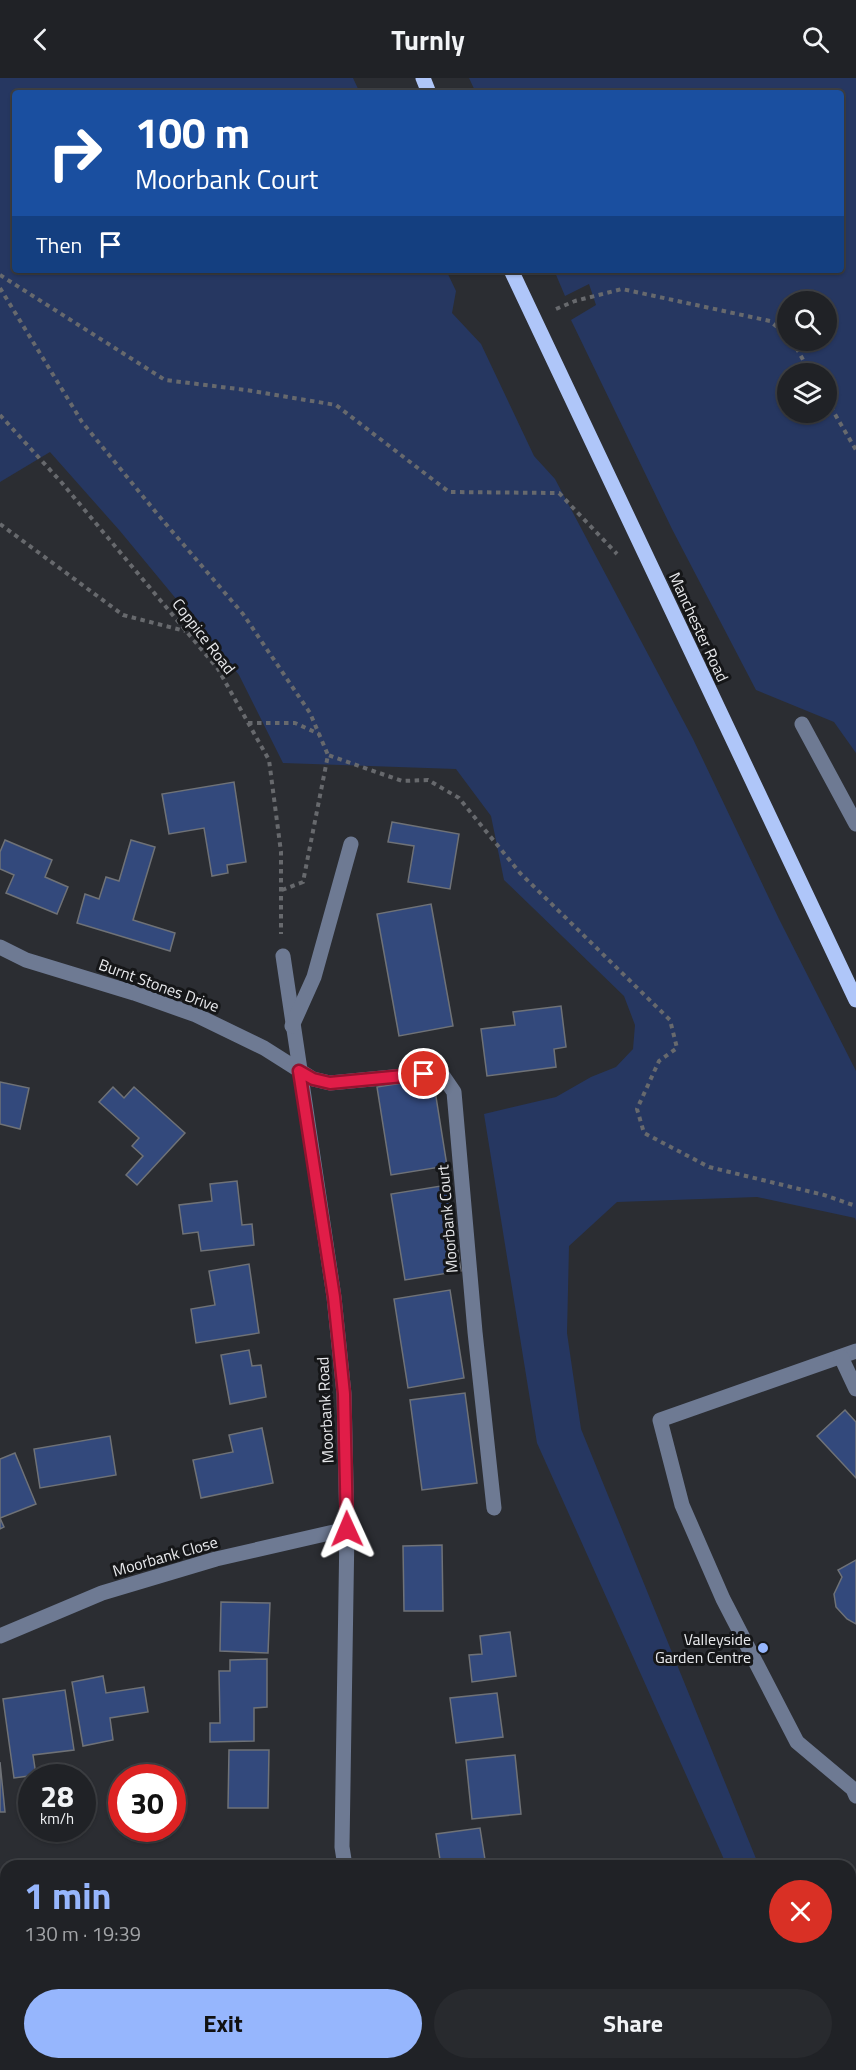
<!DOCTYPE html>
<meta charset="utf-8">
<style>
:root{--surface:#202226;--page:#282a2e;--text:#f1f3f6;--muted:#a2a4a7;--line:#3d3f43;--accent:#96b6fd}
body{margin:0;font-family:"Titillium Web",sans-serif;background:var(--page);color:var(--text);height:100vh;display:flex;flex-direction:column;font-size:22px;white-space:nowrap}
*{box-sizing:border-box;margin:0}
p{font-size:20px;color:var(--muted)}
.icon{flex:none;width:33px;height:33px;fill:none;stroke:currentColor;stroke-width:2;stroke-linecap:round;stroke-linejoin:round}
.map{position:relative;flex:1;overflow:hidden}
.details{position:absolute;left:0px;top:1782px;width:856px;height:210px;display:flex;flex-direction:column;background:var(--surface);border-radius:18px 18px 0 0;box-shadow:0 2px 4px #0004,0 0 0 2px var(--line)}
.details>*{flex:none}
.top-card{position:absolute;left:12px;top:12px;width:832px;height:183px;border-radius:6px;box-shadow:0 2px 4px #0004,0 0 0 2px var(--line);background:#1a4fa0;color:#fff;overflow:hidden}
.buttons{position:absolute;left:777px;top:213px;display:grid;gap:12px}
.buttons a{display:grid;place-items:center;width:60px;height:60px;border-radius:50%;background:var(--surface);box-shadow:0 2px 4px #0004,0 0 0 2px var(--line);font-size:30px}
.speed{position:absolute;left:18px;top:1686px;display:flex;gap:12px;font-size:30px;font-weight:700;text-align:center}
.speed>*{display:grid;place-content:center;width:78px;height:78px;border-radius:50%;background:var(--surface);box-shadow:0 2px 4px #0004,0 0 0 2px var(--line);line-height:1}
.speed small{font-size:15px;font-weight:400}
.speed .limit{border:9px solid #d22;background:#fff;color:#111}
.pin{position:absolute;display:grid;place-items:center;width:51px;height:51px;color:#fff;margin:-26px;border:3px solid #fff;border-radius:50%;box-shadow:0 2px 6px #0007}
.me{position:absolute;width:66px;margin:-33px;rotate:359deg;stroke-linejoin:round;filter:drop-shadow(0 0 4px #0008)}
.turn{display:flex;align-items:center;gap:21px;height:126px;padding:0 24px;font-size:27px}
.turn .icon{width:78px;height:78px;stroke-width:2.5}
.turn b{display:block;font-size:42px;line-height:51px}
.then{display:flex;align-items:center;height:57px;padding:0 24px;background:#0003;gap:12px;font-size:22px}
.round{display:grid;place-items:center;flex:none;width:63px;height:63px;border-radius:32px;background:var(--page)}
.head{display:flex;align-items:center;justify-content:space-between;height:102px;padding:0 24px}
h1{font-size:36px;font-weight:700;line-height:45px;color:var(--accent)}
.cta{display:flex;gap:12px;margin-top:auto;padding:12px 24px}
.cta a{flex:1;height:69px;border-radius:36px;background:var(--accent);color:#111;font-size:24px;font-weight:700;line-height:69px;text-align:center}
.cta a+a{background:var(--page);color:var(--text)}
header{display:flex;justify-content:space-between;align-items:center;height:78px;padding:0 24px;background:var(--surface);font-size:27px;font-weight:700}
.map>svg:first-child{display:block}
</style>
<header><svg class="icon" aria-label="back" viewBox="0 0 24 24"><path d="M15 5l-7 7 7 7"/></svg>Turnly<svg class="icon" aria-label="search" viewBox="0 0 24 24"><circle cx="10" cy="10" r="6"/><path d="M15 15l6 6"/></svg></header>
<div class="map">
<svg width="856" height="1992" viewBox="0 0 856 1992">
<rect width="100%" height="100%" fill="#2b2d32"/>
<g fill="#263761" fill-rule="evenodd">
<path d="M0,0H353L360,15H15V192H446L456,213L452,235L481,266L534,378L555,401L693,661L779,841L856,993V1143L855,1140L757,1119L617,1124L569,1168L567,1255L581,1351L759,1788H727L537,1365L484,1036L556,1019L591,999L616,989L633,971L635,947L624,918L504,802L491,738L456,691L283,685L239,597L120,453L50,374L0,404Z"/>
<path d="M469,0H856V675L834,644L756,612L672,451L571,242L596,227L589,206L565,218L554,192H842V15H476ZM788,224H826V262H788ZM788,296H826V334H788Z"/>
</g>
<g fill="#33497c" stroke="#6f7277" stroke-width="1.5">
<path d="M234,704L246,784L227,787L228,795L212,798L204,750L169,756L162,716Z"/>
<path d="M392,744L459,756L450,811L408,804L414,768L388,764Z"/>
<path d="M5,762L52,782L45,799L68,809L57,836L6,815L14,797L0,791V774Z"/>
<path d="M131,762L155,769L133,842L175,855L170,873L77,845L85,816L99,821L106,799L119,803Z"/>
<path d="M431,826L453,948L399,958L377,836Z"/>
<path d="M561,928L566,969L554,971L556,989L487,998L481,951L515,947L513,934Z"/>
<path d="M433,1000L447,1088L391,1097L377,1009Z"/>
<path d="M0,1004L29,1010L20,1051L0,1046Z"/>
<path d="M113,1009L124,1020L134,1009L185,1055L137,1107L126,1097L143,1078L132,1068L139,1060L99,1024Z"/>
<path d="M237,1103L242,1147L252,1146L254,1167L201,1173L198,1154L183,1156L179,1127L212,1123L210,1106Z"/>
<path d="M447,1107L461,1193L405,1202L391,1116Z"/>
<path d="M249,1186L259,1255L196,1265L191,1231L215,1227L209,1193Z"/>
<path d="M450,1212L464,1300L408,1310L394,1221Z"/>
<path d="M249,1272L252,1288L261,1287L266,1319L230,1326L221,1277Z"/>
<path d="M465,1315L477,1405L422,1412L410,1322Z"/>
<path d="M845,1332L856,1344V1400L817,1358Z"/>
<path d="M262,1350L273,1405L201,1420L193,1382L233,1374L229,1357Z"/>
<path d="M110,1358L116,1397L40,1410L34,1371Z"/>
<path d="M15,1375L36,1426L0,1440L4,1449L0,1451V1381Z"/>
<path d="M442,1467L443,1533H404L403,1468Z"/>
<path d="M856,1482V1546L847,1541L836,1529L834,1516L842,1499L838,1492Z"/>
<path d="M221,1524L270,1525L268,1575L220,1573Z"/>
<path d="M510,1554L516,1598L472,1604L469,1577L482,1576L480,1558Z"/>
<path d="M267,1581V1629L254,1630V1663L210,1664V1645H220L219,1593H230V1582Z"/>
<path d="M103,1598L106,1615L144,1609L148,1634L110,1640L113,1662L83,1668L72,1604Z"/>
<path d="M65,1612L74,1672L33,1677L36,1697L14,1700L3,1621Z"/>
<path d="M497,1615L503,1659L456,1665L450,1620Z"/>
<path d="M229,1672H269L268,1730H228Z"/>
<path d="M515,1677L521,1736L472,1741L466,1682Z"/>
<path d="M0,1684L5,1734H0Z"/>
<path d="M480,1750L486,1788H441L436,1756Z"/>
<path d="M281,1783L282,1788H243Z"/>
<path d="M329,1986H363L366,1992H332Z"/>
<path d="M531,1986H572L575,1992H517Z"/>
<path d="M187,1987L188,1992H163Z"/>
</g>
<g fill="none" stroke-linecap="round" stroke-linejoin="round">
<g stroke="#67696d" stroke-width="4" stroke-dasharray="4.5 4.5" stroke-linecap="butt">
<path d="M0,197L165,302L246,312L336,327L449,414L559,415L617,476"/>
<path d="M0,210L82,344L159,438L243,536L310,635L328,677"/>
<path d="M556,231L575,223L622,211L770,243L788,258"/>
<path d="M792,262L811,296"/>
<path d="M826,321L856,372"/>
<path d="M0,337L62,405L218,591L269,682L281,774V856"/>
<path d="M0,446L123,537L185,553"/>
<path d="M248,645H295L319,656"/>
<path d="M282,812L303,804L328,677L402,703L428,702L459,720L520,795L670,942L677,970L659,983L637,1031L644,1055L709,1089L824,1117L856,1128"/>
</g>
<g stroke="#6e7a93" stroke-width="15">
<path d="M802,646L856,746"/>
<path d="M0,869L26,882L134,915L196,937L264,970L313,1001L330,1005L424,996L443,998L454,1014L475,1254L494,1430"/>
<path d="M283,878L334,1219L344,1316L347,1451L342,1769L345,1788"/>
<path d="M292,948L314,899L351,766"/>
<path d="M856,1273L660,1342L682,1427L723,1521L797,1664L853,1711L856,1718"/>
<path d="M841,1279L856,1311"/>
<path d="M0,1558L102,1515L216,1481L347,1451"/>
<path d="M424,1986L427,1992"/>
<path d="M588,1986L593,1992"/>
<path d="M504,1992L518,1986"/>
</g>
<g stroke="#afc6f9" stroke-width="15">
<path d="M423,0L429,15"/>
<path d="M511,192L856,922"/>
</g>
</g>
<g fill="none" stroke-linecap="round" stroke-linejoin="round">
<defs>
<path id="route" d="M347,1451L344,1316L334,1219L299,993L313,1001L330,1005L424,996"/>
</defs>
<use href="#route" stroke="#92132f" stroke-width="15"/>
<use href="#route" stroke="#e11d48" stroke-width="10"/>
</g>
<circle fill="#96b6fd" stroke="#151618" stroke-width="2" cx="763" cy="1570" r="6"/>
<g text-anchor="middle" stroke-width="6" stroke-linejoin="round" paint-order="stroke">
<g font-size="16" fill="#e8e9ec" stroke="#151618">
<text transform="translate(699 549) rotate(65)" y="6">Manchester Road</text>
<text transform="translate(204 558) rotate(52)" y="6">Coppice Road</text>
<text transform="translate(159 907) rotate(20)" y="6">Burnt Stones Drive</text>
<text transform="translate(447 1141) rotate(-95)" y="6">Moorbank Court</text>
<text transform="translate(325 1332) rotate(-93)" y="6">Moorbank Road</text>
<text transform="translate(165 1478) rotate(-16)" y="6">Moorbank Close</text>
</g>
<g font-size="16" fill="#e8e9ec" stroke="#151618" text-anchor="end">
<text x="751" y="1567">Valleyside<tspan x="751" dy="18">Garden Centre</tspan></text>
</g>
</g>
</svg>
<div class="buttons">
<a><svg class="icon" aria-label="search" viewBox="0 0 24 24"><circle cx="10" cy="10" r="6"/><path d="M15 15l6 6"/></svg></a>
<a><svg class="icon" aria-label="layers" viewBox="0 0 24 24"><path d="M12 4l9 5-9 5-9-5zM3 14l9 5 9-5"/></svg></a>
</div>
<div class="speed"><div>28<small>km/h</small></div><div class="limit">30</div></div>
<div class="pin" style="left:424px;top:996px;background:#d93025"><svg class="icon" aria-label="arrive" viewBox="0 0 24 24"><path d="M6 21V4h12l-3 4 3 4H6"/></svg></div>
<svg class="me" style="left:347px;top:1451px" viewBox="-20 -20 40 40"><path d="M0-17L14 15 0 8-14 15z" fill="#e11d48" stroke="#fff" stroke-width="4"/></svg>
<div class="top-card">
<div class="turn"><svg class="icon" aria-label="right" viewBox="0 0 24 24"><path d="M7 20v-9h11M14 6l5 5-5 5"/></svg><div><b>100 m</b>Moorbank Court</div></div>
<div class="then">Then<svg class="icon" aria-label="arrive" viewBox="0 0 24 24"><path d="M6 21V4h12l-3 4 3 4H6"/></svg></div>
</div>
<section class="details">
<div class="head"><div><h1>1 min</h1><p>130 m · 19:39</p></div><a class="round" style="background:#d93025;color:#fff"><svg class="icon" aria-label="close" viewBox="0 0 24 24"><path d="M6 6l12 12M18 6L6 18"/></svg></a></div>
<div class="cta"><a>Exit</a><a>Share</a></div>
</section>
</div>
